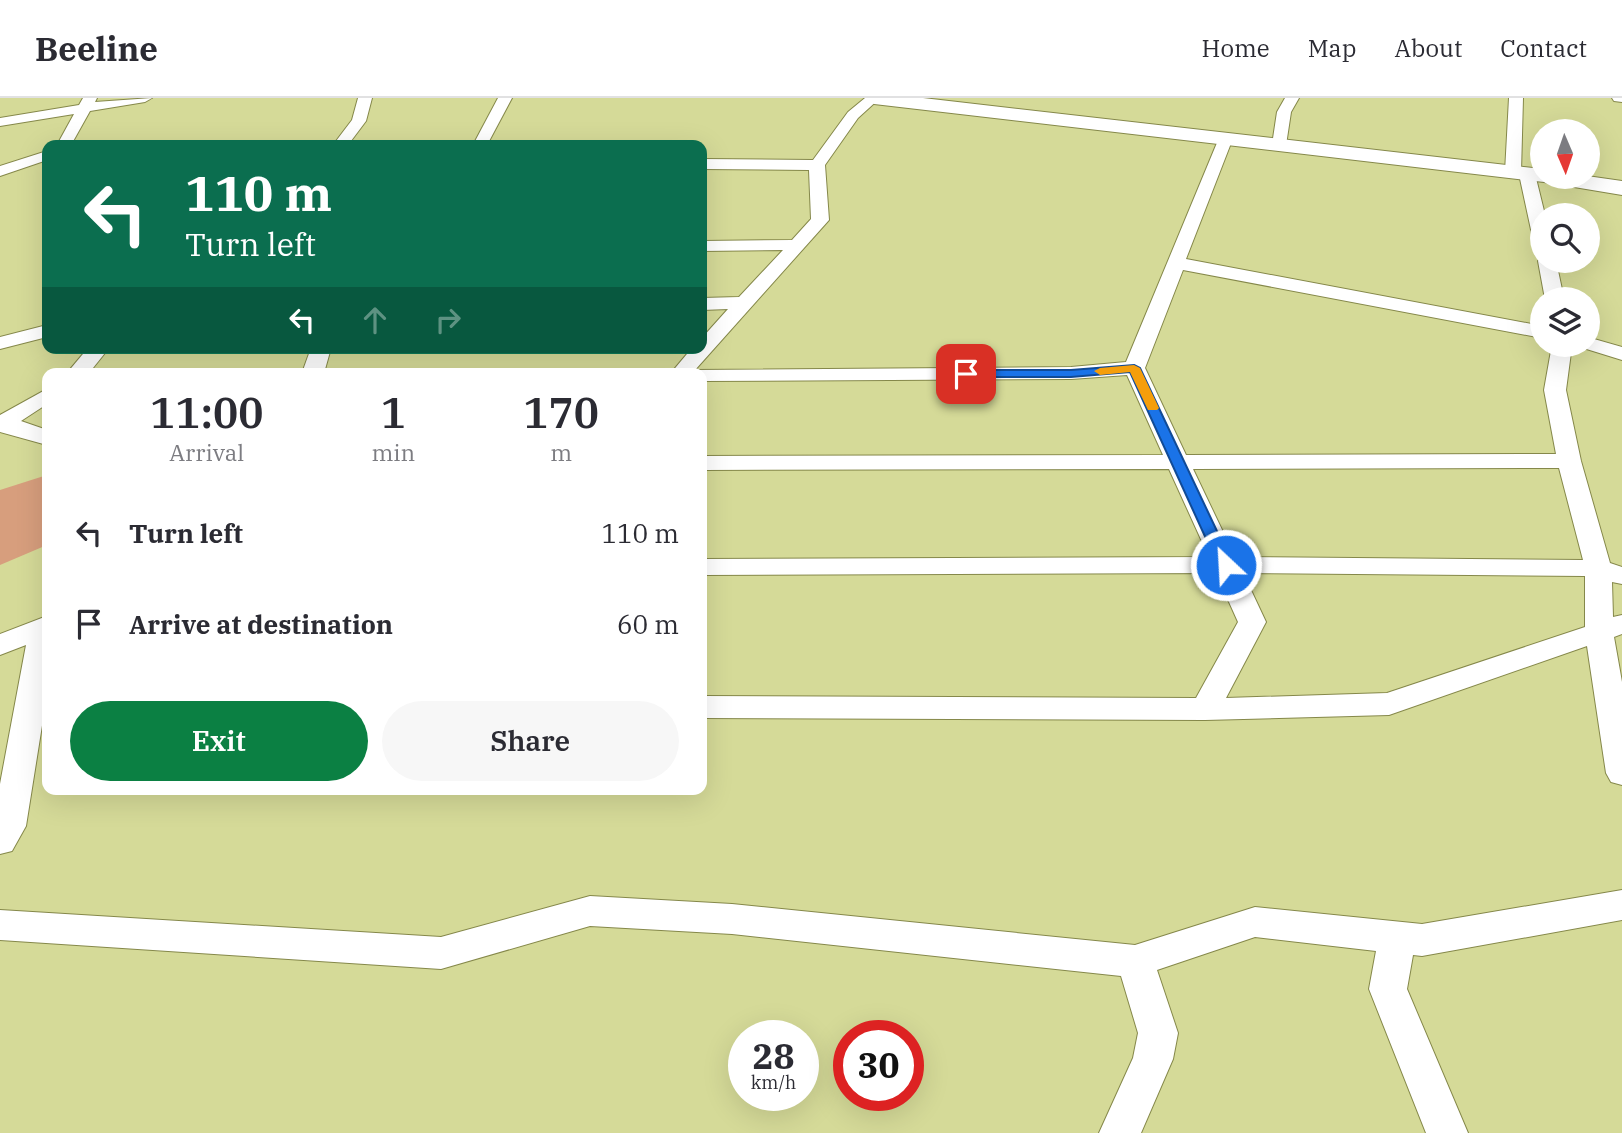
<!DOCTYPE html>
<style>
:root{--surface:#fff;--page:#f7f7f7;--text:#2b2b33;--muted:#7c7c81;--line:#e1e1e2;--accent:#0b8043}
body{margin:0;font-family:"IBM Plex Serif",serif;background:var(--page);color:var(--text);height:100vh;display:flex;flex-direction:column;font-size:26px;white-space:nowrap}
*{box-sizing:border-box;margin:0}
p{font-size:23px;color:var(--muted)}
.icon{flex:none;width:38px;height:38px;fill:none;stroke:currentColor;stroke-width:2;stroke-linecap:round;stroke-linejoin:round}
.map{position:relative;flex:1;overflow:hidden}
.side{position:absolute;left:42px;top:270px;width:665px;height:427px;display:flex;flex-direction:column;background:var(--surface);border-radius:14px;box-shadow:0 7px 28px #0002}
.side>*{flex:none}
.hud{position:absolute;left:42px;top:42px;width:665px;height:214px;border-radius:14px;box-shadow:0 7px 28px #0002;background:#0b6e4f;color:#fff;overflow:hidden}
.needle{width:46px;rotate:178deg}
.buttons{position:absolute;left:1530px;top:21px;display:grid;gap:14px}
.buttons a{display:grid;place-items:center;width:70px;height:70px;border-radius:50%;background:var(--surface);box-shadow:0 7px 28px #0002;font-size:35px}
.speed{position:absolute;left:728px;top:922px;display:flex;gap:14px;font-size:35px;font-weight:700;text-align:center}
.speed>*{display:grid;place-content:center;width:91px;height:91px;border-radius:50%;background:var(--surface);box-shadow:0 7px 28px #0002;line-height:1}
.speed small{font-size:18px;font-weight:400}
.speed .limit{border:10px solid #d22;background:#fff;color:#111}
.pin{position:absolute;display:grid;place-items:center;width:60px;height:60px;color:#fff;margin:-30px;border-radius:14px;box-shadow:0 4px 10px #0006}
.me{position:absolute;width:77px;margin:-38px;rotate:335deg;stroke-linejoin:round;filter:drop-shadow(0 0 5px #0008)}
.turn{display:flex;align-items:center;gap:24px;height:147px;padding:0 28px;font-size:32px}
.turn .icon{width:91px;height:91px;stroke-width:2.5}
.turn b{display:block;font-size:49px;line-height:60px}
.lanes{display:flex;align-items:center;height:66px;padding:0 28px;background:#0003;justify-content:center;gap:35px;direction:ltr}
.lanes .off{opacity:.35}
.eta{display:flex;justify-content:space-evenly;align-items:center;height:119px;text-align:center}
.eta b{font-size:42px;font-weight:600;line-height:49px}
.primary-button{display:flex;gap:14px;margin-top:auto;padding:14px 28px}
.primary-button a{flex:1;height:80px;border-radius:42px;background:var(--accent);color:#fff;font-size:28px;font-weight:600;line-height:80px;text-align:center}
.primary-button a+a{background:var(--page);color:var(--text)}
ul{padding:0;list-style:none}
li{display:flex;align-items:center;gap:21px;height:91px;padding:0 28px}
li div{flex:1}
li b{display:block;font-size:26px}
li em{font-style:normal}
header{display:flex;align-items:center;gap:42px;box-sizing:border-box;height:98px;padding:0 35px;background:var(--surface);border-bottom:2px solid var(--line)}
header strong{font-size:33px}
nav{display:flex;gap:38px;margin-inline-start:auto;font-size:24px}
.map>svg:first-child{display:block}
</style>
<header>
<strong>Beeline</strong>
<nav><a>Home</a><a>Map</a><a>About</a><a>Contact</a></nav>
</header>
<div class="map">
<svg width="1622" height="1035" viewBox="0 0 1622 1035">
<rect width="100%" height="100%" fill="#d5da98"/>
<path fill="#d79e7d" d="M47,377V447L0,467V392Z"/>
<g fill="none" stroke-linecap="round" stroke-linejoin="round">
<defs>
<g id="street">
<path d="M83,0H97L95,4L152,0L145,4L90,13L71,47H57L74,16L0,28V20L79,7Z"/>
<path d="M358,0H372L366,23L348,47H333L352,22Z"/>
<path d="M498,0H512L487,47H473Z"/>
<path d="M865,0H880L858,20L825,67L829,122L695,272L1071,269L1126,264L1219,40L1221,37H1231L1233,40L1186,161L1542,228V240L1183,172L1145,270L1186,357L1556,356L1544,292L1552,247H1572L1566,292L1581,363L1610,465L1622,469V486L1612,484L1613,519L1622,517V536L1614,539L1622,584V687L1611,684L1606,675L1587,548L1389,617L1205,622L702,620V598L1196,600L1238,524L1216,475L702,477V461L1209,459L1169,371L702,372V358L1163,357L1127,277L1071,281L702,283V275H671L692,250H702V240L728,211L702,212V200L739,199L783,152L702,153V143L792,142L811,121L809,72L702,71V61L813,62L848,14ZM1559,370L1583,462L1235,459L1193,371ZM1243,475L1585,478V529L1387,595L1226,600L1266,524Z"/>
<path d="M1285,0H1299L1291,14L1286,47L1279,51L1272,47L1277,14Z"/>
<path d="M1509,0H1523L1521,74L1527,71L1535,76L1545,117H1542V146L1533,141L1519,76L1513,79L1505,74Z"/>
<path d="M1612,0H1622V4L1614,3Z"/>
<path d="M47,53V62L0,78V68Z"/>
<path d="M1541,159L1542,163H1556L1564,201H1545L1538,163Z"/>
<path d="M47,227V239L0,251V239Z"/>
<path d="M1587,239L1622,249V262L1580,249L1578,247H1587Z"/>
<path d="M88,250H109L89,275H67Z"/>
<path d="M311,250H331L324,275H302Z"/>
<path d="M47,291V306L21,323L47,332V347L0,334V317Z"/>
<path d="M47,518V596L26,728L12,753L0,756V686L26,547L0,557V536Z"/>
<path d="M1622,792V822L1422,858L1413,857L1407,891L1468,1035H1426L1369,891L1376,853L1255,839L1157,872L1178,935L1173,961L1141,1035H1099L1133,960L1138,935L1121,878L732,836L590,828L441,871L0,842V812L441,839L590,798L732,806L1135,847L1255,809L1422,826Z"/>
</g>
<path id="secondary" d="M865,0H923L1542,71V79L1587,78L1622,83V97L1544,84L874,6Z"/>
</defs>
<use href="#street" stroke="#85884a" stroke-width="2"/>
<use href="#secondary" stroke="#85884a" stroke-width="2"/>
<use href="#street" fill="#fff" fill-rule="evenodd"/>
<use href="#secondary" fill="#fff" fill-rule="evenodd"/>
</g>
<path fill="#1a73e8" stroke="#114b97" stroke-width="2" d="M1134,267L1140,270L1233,467L1231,470L1226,472L1218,467L1130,274L1071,279H966L960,276L966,272H1071Z"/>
<path fill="#f59e0b" d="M1134,267L1140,270L1159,310L1157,312H1148L1130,274L1100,277L1094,273L1100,270Z"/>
</svg>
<div class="buttons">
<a><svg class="needle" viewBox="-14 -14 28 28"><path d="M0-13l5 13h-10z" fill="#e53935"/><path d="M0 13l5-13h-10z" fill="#7c7c81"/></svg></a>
<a><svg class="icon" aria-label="search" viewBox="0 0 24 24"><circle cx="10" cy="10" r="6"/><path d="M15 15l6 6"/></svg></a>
<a><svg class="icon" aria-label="layers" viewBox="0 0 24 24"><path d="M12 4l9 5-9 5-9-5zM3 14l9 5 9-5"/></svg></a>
</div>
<div class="speed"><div>28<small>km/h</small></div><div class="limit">30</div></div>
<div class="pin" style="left:966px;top:276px;background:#d93025"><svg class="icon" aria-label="arrive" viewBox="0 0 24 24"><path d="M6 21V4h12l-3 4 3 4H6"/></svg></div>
<svg class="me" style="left:1226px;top:467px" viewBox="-20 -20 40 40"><circle r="17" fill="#1a73e8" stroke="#fff" stroke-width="3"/><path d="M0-11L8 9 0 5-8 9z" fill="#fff"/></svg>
<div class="hud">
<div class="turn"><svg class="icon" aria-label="left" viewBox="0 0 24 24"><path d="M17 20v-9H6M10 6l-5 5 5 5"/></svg><div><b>110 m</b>Turn left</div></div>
<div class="lanes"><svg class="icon" aria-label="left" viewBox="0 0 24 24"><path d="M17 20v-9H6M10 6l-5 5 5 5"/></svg><svg class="icon off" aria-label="ahead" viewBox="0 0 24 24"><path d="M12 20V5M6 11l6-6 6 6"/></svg><svg class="icon off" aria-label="right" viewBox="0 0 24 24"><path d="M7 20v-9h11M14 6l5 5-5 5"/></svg></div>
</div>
<section class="side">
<div class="eta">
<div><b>11:00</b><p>Arrival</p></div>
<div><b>1</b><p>min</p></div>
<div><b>170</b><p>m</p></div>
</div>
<ul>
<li><svg class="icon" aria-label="left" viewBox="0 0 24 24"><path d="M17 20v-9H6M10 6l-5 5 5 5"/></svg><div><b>Turn left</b></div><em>110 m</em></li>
<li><svg class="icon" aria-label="arrive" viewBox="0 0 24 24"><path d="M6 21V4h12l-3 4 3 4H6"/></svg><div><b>Arrive at destination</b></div><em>60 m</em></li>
</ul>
<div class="primary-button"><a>Exit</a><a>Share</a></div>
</section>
</div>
